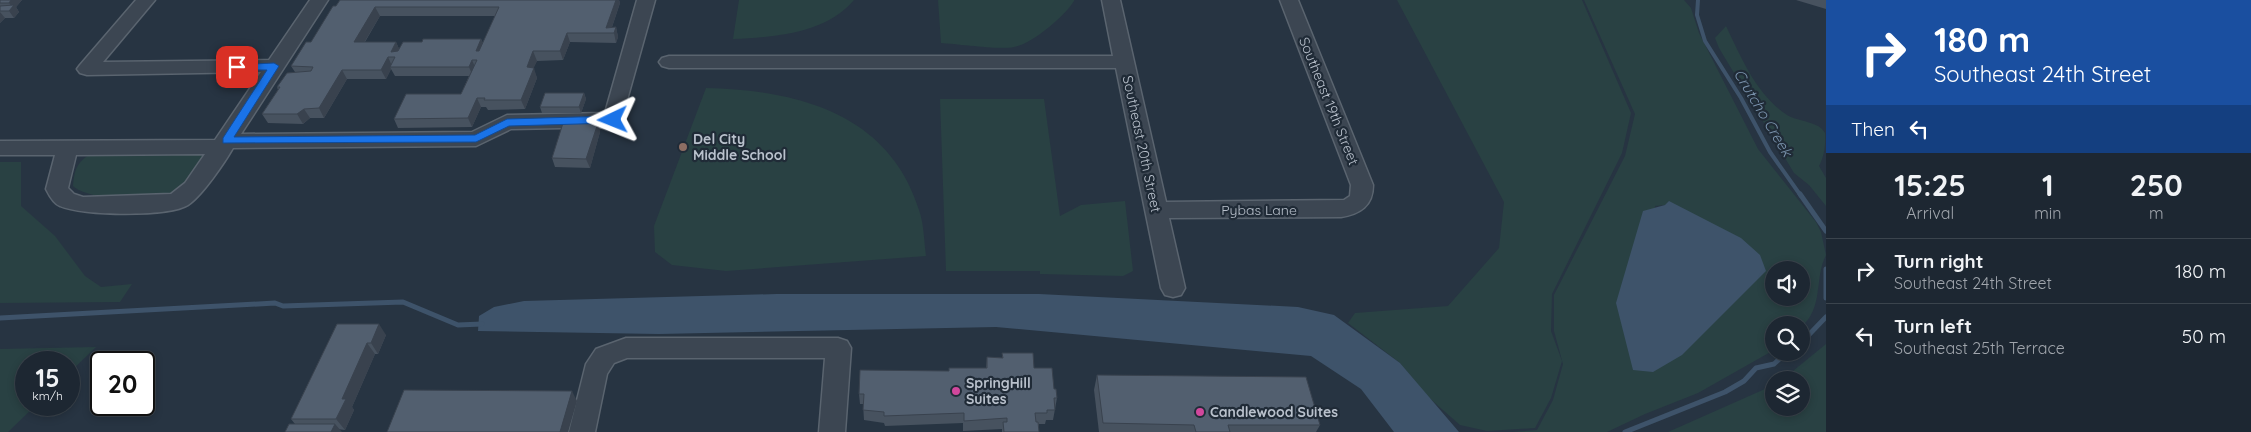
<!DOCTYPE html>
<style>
:root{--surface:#1d2732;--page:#252f3a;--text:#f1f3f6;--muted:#a0a5ac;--line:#3b444d}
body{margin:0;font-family:Quicksand,sans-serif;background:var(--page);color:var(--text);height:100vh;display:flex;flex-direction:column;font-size:19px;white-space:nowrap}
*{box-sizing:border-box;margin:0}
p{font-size:16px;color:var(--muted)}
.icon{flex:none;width:28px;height:28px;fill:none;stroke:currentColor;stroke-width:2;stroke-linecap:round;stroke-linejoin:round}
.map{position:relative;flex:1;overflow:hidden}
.drawer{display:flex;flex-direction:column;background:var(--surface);width:425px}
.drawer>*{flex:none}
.guide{background:#1a4fa0;color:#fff;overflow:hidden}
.fabs{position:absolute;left:1765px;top:261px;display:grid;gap:10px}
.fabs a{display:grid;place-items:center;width:45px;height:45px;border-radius:50%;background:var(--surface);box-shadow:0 2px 8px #0003,0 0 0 1px var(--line);font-size:25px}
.speed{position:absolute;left:15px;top:351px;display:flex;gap:10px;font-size:25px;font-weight:700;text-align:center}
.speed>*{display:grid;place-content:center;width:65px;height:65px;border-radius:50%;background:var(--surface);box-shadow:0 2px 8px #0003,0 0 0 1px var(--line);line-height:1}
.speed small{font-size:12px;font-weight:400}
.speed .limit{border:2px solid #111;border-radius:8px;background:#fff;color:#111}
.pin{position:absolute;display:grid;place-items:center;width:42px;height:42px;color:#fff;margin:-21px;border-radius:10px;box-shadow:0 2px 8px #0006}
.me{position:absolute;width:55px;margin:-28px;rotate:268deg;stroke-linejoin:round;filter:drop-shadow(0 0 4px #0008)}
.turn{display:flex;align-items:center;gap:18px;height:105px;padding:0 25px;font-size:22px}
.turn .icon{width:65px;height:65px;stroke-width:2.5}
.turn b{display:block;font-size:35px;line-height:42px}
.then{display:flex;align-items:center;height:48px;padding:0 25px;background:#0003;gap:10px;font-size:19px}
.eta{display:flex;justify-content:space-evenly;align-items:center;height:85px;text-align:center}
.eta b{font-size:30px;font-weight:700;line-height:35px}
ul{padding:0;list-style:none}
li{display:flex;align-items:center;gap:15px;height:65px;padding:0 25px;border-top:1px solid var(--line)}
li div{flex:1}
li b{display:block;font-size:19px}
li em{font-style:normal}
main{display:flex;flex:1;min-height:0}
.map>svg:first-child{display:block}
</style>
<main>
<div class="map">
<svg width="1826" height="432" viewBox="0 0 1826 432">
<rect width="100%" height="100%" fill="#273442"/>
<g fill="#294143" fill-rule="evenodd">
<path d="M739,0H854C825,34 775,37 733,39Z"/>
<path d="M938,0H1074V1C1065,16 1032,44 1014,47C998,50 959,44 941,43Z"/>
<path d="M1397,0H1582L1631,113L1622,153L1552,294L1551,331L1562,361L1551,398L1535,428L1487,431L1460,425L1427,396L1400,363L1348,323L1355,313L1448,306L1499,248L1504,202Z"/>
<path d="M1584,0H1684L1691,8L1699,33L1758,149L1816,222L1821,232L1826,255C1814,278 1824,308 1801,327L1774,325V350L1698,393L1645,414L1607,432H1512L1537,430L1553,400L1563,364L1554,331V295L1625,156L1635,114ZM1665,205L1653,372L1655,206ZM1774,270H1801V298H1774Z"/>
<path d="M1726,26C1742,59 1756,94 1787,115C1798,122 1819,121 1825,133C1826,144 1824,157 1819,166L1826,178V206L1809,185L1794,173L1719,48L1715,38Z"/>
<path d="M706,88C797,90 889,113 919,210C924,224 924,241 926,256L726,271L672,265L655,252L654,226Z"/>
<path d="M940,99H1044L1060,216L1081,205L1125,201L1133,271L1123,276L1040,274V271H946Z"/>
<path d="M197,154L207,158L177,194C150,198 93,203 73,186C74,172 76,163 89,155Z"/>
<path d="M0,162H21V206L55,236L85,276L101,287L132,284L120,302L0,303Z"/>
<path d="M1826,344V432H1668L1774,385V408H1801V380H1782Z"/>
<path d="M96,347L69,373V362H26V405H36L8,432H0V349Z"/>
</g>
<g fill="#3e536a">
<path d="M1669,201L1741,238L1760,255L1766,271L1682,355L1653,372L1633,370L1616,303L1643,211L1665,205Z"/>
<path d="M777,294H1039L1298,307L1334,315L1400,363L1459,432H1394L1361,389L1311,356L996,327L659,334L478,331L479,316L494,307L524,301Z"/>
</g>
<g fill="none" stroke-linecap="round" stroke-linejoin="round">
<path stroke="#3e536a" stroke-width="4" d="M1698,0L1697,15L1705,41L1741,98L1770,152L1801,196"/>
<g stroke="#3e536a" stroke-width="5">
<path d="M1800,194L1826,231"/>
<path d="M1826,269V298"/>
<path d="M0,318L275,303L283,306L403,302L458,325L482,324"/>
<path d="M1801,343L1826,317"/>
<path d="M1625,432L1725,392L1744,381L1756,368L1774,364L1787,352"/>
</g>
<defs>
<g id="minor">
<path d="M136,0H155L103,62L269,60L310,0H328L241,134L472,132L507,115L605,113L637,0H655L620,125L613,127L511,129L476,146L233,148C225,162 202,196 188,205C169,217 82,216 60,206C54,204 49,195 46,189L55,155H0V141L215,140L261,72L87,75L80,73L77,69L80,65ZM205,154L185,183L171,194L83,197L74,194L68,188L76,155Z"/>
<path d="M1102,0H1120L1166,202L1344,200L1350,196L1351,185L1280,0H1298L1373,185C1373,206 1360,214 1341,217L1169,218L1185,288L1181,295L1173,297L1165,295L1161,288L1116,68H669L662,66L659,62L662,58L669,56H1113Z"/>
<path d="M626,338H838L847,341L851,348L845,432H819L825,358H627L614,363L607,374L595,432H569L586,364L596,349Z"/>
</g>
</defs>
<use href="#minor" stroke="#5a646f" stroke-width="3"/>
<use href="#minor" fill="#3c4652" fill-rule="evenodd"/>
</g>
<g fill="#47525f" fill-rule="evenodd">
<path d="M0,0H31H22L16,7L19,12L14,18H5L0,23Z"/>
<path d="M340,0H619L620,3L612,27H616L618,37L616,43L570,42L563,60L537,61L533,68L537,78L525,109L488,110L486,107H481L472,127L398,128L394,119L461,94L469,76H395L391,69L386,79H347L324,118H310L303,124L268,123L262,114L278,90L277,87L295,72L291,66L311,42ZM380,16H495L483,43L481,39L422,42L399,49L396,42H365Z"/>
<path d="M1796,0H1826V9Z"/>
<path d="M584,93L586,99L581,113H542L540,107Z"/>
<path d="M598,123L600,132L590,168L555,167L552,158Z"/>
<path d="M337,324L386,335L378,354H375L352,407L354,410L345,430L295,424L291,419Z"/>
<path d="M1002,353L1034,368L1054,389L1057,398L1053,420H1046L1045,424H1039V432H1002V429L963,431V423L885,426L884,423L864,420L863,404H860L859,394L949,371L986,368L987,357L1002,358Z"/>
<path d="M1097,375L1320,425L1316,432H1099L1094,390Z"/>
</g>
<g fill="#39424e">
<path d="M11,0H22L16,7L19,12L14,18L9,11L12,7L9,3Z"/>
<path d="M616,0H619L620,3L610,33L606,28Z"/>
<path d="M375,7L380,16L359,51L354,42Z"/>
<path d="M0,12L5,18L0,23Z"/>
<path d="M616,27L618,37L616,43L614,33Z"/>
<path d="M567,33L570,42L563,60L560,51Z"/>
<path d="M481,39L485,48L480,60L476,51Z"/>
<path d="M396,42L400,51L391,52Z"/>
<path d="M533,51L537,61L530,76L527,67Z"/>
<path d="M388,57L392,66L390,67L391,69L386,79L381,70Z"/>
<path d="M472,60L476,69L473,76L469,67Z"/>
<path d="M534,68L537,78L525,109L521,100Z"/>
<path d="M342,70L347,79L324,118L319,108Z"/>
<path d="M584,93L586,99L581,113L579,107Z"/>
<path d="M477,98L481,107L472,127L468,118Z"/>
<path d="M304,109L310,118L303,124L297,114Z"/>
<path d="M598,123L600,132L590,168L586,159Z"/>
<path d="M379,324L386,335L378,354L371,343Z"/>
<path d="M367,343L375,354L352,407L354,410L345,430L336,419L342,399Z"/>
<path d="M572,391L577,401L568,432H560Z"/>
<path d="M335,424L342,432H331Z"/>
</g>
<g fill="#525f6f" stroke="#39424e" fill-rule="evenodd">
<path d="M0,0H11L9,3H0Z"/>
<path d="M340,0H616L606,28L616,27L614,33H567L560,51H533L527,67L534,68L521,100H484L485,98H477L468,118L394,119L406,94H461L477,60H472L469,67H390L395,57H388L381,70H342L319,108L304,109L297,114H262L280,87H277L287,73L311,71L313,67L291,66L306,42H311L333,6H336ZM375,7H499L479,51H476L481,39H423L422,42H403L398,51L391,52L396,42H354Z"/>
<path d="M14,5L9,11H0V6Z"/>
<path d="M545,93H584L579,107H540Z"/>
<path d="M563,123H598L586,159L552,158Z"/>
<path d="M337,324H379L371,343H367L342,399H346L336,419H291Z"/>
<path d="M1002,353H1033L1034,368H1052L1054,389H1056L1057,398H1054L1055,410H1047V413H1035L1036,422H1038L1039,432H1004L1003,422H1007V418L964,421V413L884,416V412L863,410L864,394H859L860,370L949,371V368H987V357L1003,358Z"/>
<path d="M1097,375L1306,377L1320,425H1228L1230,432H1196L1194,425L1103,423Z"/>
<path d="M404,390L572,391L560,432H387Z"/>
<path d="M289,424H335L331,432H285Z"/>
</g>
<path fill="#1a73e8" stroke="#114b97" d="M274,63L279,66L234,137L475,135L507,119L613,116L618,120L613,123L509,126L476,142L223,143V138L267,70H237L234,69V65Z"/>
<circle fill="#8d6e63" stroke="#202b37" stroke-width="2" cx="683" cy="147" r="5"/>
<g fill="#d1479c" stroke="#202b37" stroke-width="2">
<circle cx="956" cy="391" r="5"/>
<circle cx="1200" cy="412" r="5"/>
</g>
<g text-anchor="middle" stroke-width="4.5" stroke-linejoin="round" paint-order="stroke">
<g font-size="14" fill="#b9c1cc" stroke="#202b37">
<text transform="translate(1329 101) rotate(68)" y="5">Southeast 19th Street</text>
<text transform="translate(1142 144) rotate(78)" y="5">Southeast 20th Street</text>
<text x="1259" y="215">Pybas Lane</text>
</g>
<g font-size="14" font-weight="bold" fill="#b9c1cc" stroke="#202b37" text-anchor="start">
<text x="693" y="144">Del City<tspan x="693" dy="16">Middle School</tspan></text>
<text x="966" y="388">SpringHill<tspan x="966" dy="16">Suites</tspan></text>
<text x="1210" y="417">Candlewood Suites</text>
</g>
<g font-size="15" font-style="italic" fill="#7a93ad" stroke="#202b37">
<text transform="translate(1763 113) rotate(59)" y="5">Crutcho Creek</text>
</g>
</g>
</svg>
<div class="fabs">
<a><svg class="icon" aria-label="sound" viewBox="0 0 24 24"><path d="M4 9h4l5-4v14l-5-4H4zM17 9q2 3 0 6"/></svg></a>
<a><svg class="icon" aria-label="search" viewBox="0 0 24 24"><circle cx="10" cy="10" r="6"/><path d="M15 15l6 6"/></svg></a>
<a><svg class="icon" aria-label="layers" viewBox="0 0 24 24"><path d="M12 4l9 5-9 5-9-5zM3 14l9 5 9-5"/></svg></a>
</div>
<div class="speed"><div>15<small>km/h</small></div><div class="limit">20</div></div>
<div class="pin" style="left:237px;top:67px;background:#d93025"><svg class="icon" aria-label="arrive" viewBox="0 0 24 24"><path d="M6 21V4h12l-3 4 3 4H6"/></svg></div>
<svg class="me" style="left:613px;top:120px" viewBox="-20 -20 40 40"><path d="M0-17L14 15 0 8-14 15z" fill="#1a73e8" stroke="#fff" stroke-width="4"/></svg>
</div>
<section class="drawer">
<div class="guide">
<div class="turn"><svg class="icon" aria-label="right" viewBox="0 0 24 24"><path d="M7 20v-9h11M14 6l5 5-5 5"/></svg><div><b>180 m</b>Southeast 24th Street</div></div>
<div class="then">Then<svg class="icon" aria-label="left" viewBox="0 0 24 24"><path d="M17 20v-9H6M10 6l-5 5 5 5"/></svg></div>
</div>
<div class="eta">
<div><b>15:25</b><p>Arrival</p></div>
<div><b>1</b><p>min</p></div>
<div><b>250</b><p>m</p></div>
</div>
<ul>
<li><svg class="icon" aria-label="right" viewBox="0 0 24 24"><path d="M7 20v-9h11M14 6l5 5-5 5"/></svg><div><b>Turn right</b><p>Southeast 24th Street</p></div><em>180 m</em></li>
<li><svg class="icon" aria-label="left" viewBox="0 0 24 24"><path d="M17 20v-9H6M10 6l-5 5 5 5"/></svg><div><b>Turn left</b><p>Southeast 25th Terrace</p></div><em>50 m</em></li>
</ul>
</section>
</main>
